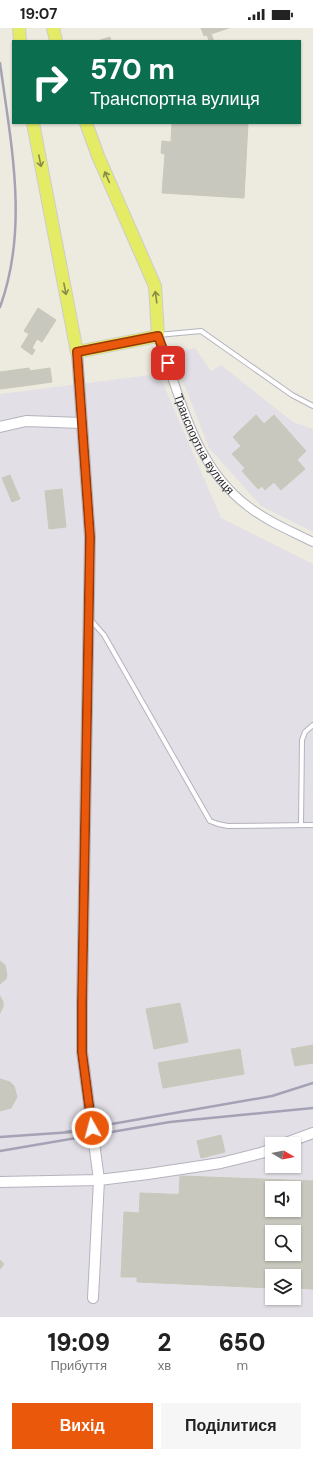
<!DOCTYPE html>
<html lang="uk">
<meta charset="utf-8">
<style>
:root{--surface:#fff;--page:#f6f6f6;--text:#222;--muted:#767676;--accent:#ea580c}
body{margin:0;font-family:"DM Sans",sans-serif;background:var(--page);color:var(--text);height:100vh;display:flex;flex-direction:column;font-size:15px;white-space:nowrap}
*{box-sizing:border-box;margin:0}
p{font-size:13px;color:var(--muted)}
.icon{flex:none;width:22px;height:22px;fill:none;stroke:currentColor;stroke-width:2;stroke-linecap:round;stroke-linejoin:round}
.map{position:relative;height:1289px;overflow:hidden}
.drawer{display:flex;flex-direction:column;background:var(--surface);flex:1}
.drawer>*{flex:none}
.guide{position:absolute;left:12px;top:12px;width:289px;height:84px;border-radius:0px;box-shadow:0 1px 3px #0004;background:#0b6e4f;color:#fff;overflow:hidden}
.needle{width:26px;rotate:100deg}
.controls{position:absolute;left:265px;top:1109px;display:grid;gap:8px}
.controls a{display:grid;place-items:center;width:36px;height:36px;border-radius:0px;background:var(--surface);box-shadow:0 1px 3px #0004;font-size:20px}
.pin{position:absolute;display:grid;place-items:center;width:34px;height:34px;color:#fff;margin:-17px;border-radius:8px;box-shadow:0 2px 6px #0006}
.me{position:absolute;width:44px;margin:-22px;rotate:353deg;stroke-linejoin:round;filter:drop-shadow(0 0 3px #0008)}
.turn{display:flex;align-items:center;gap:14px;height:84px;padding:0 12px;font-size:18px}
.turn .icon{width:52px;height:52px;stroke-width:2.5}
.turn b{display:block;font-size:28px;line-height:34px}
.eta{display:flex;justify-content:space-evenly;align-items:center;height:68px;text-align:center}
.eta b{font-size:24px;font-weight:800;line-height:28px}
.primary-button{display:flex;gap:8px;margin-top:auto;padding:8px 12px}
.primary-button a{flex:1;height:46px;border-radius:0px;background:var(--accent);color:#fff;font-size:16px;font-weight:800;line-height:46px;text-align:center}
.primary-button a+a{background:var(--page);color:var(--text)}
.status{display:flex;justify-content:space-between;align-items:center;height:28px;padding:0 20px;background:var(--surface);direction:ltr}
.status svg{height:11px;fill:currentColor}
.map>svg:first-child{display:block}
</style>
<div class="status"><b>19:07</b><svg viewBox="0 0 49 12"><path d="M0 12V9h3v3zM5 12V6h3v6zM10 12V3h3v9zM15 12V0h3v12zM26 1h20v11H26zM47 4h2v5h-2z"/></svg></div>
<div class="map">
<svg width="313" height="1289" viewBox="0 0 313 1289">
<rect width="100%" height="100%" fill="#edebdf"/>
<g fill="#e3dfe6" fill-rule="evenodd">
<path d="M195,320L211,343L221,337L293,394L313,401V504L261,478L209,420L172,325Z"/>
<path d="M159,346L221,490L313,536V1289H0V366ZM272,1116H294V1138H272ZM272,1160H294V1182H272ZM272,1204H294V1226H272ZM272,1248H294V1270H272Z"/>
</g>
<g fill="#c9c8be" stroke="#c9c8b9" fill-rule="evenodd">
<path d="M201,0H229L211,6L214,13H209L207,7L204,8Z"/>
<path d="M110,9L111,13H101L100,12Z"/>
<path d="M172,95H248L244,170L162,165L165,126L161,125L162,113L171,114Z"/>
<path d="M38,280L56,292L42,314L37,311L32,320L35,322L32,327L21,319L29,306L24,303Z"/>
<path d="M29,340L31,357L0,361V344Z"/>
<path d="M50,340L52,354L31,357L29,343Z"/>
<path d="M256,387L264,396L274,387L306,423L297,432L305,441L281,462L274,454L265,462L262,458L258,461L242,443L245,440L232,426L241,418L233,409Z"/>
<path d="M10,447L20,471L12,474L2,450Z"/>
<path d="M62,461L66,499L49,501L45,463Z"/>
<path d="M0,933L5,937L7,947L6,951L0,956Z"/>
<path d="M0,968L3,974V979L0,985Z"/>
<path d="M180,975L188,1014L154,1021L146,981Z"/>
<path d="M313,1017V1035L295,1038L291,1021Z"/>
<path d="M240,1021L244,1046L163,1060L158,1035Z"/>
<path d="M0,1051L10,1054L14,1058L17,1069L11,1080L0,1083Z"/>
<path d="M221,1107L225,1124L201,1130L197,1113Z"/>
<path d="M180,1148L313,1153V1172L294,1171V1160H272V1170L179,1167Z"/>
<path d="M140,1165L272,1170V1182H294V1171L313,1172V1261L294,1260V1248H272V1260L137,1254ZM272,1204H294V1226H272Z"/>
<path d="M124,1184L139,1185L137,1249H121Z"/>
<path d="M0,1232L4,1236L0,1241Z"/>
</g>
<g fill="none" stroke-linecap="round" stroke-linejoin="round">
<defs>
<g id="service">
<path d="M158,307L201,303L292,367L313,378"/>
<path d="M90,591L104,607L210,793L218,796L228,798L313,797"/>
<path d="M301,797L302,712L305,704L313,697"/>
</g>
<g id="minor">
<path id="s1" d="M158,308C180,368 194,439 249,479C268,494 291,503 313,514"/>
</g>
<g id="tertiary">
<path d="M77,324L90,509L82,976V1024L99,1152L93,1270"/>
<path d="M0,399L26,393L82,395"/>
<path d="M283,1116L313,1105"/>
<path d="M0,1154L99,1152L148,1146L221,1135L261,1125L272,1121"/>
</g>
<g id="primary">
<path d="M19,0L20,13"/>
<path d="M53,0L56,13"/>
<path d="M33,95L77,324L158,308L155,258L98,128L86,95"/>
</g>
</defs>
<use href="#service" stroke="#b4b3bf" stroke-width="6"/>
<use href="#minor" stroke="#b4b3bf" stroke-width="10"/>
<use href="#tertiary" stroke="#b4b3bf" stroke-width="12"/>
<use href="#primary" stroke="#ccc" stroke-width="14"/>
<use href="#service" stroke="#fff" stroke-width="4"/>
<use href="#minor" stroke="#fff" stroke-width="8"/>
<use href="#tertiary" stroke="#fff" stroke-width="10"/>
<use href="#primary" stroke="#e4ec66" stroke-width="12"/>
<g stroke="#a5a2b6" stroke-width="2.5">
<path d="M0,35C11,116 29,200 0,279"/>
<path d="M66,1104L272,1068L313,1055"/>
<path d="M0,1109L72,1104"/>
<path d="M0,1123L170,1094L313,1080"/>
</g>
</g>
<defs><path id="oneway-shaft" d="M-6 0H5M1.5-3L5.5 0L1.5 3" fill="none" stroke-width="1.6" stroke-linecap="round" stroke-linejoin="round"/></defs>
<g stroke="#888c49">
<use href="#oneway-shaft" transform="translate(40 133) rotate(79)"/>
<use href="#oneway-shaft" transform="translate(107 149) rotate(-113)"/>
<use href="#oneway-shaft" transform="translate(65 261) rotate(79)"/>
<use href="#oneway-shaft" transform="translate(156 269) rotate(-98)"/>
</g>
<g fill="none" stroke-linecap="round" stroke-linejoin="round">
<defs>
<path id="route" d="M92,1100L82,1024V976L90,509L77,324L158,308L168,335"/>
</defs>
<use href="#route" stroke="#983908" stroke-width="10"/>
<use href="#route" stroke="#ea580c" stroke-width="7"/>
</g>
<g text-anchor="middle" stroke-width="3" stroke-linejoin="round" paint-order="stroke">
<g font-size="12" fill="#2c2c2c" stroke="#fff">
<text dy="4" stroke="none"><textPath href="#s1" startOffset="118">Транспортна вулиця</textPath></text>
</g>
</g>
</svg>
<div class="controls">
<a><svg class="needle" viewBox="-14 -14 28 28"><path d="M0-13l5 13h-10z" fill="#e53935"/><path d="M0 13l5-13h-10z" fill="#767676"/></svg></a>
<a><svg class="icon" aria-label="sound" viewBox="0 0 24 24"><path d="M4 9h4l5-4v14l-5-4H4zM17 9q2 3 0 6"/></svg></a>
<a><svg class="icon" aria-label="search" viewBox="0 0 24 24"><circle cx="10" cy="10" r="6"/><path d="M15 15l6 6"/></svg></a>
<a><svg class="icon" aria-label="layers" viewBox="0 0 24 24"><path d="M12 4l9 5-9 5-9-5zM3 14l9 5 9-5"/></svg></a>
</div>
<div class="pin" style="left:168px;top:335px;background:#d93025"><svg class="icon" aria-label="arrive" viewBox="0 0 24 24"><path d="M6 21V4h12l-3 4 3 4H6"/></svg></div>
<svg class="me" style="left:92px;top:1100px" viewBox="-20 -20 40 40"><circle r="17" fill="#ea580c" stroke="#fff" stroke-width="3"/><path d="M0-11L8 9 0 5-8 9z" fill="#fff"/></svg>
<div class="guide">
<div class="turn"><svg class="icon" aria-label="right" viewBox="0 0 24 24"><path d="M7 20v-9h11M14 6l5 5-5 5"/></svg><div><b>570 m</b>Транспортна вулиця</div></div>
</div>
</div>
<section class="drawer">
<div class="eta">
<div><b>19:09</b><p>Прибуття</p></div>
<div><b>2</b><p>хв</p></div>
<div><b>650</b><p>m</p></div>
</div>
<div class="primary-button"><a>Вихід</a><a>Поділитися</a></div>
</section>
